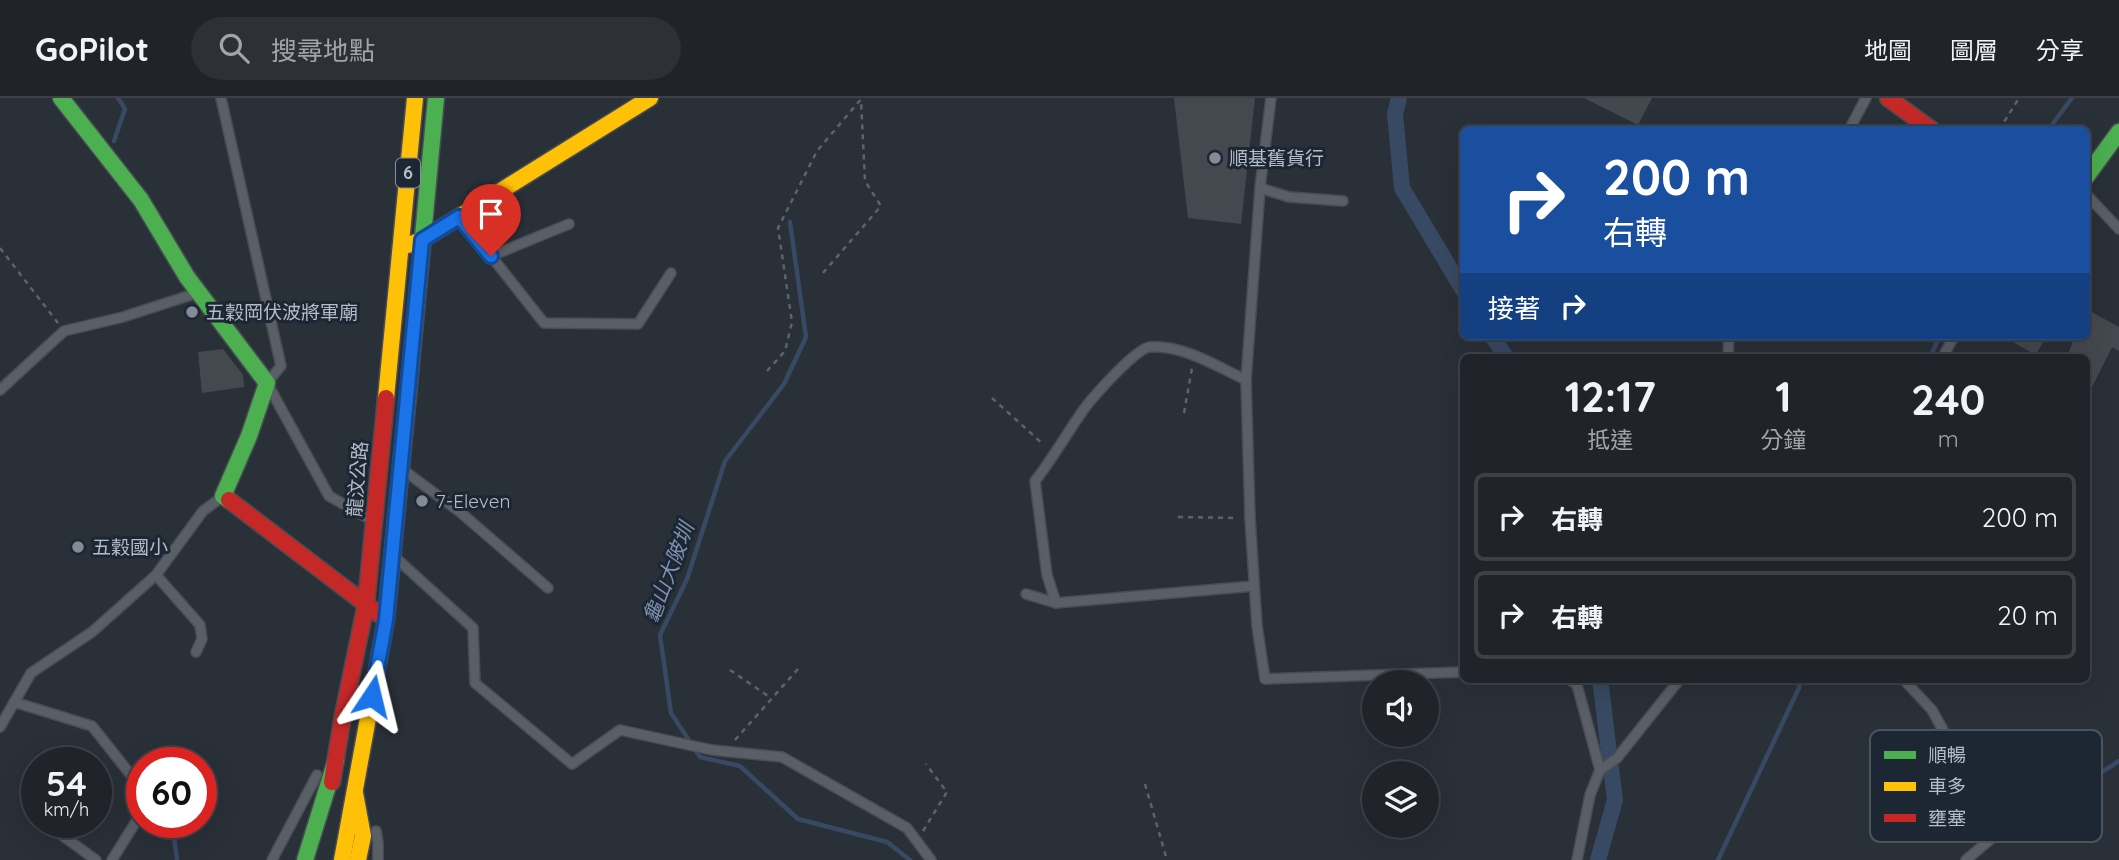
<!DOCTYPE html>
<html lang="zh-TW">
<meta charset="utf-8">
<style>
:root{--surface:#20242a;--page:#2d3036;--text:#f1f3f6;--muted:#a2a4a8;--line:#3d4147}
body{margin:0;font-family:Quicksand,"Noto Sans TC",sans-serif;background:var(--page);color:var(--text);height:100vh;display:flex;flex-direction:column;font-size:26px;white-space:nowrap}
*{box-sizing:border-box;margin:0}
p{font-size:23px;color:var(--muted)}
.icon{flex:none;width:38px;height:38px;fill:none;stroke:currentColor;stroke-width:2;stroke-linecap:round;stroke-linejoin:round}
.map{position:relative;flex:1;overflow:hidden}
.panel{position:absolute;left:1460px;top:256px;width:630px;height:329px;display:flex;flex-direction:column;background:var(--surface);border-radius:10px;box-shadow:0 7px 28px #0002,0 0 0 2px var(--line)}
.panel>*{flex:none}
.top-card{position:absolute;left:1460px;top:28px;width:630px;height:214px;border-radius:10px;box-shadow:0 7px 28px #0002,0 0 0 2px var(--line);background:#1a4fa0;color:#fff;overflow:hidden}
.controls{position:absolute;left:1362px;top:572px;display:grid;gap:14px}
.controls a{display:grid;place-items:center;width:77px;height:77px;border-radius:50%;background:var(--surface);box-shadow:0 7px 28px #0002,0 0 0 2px var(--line);font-size:35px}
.speed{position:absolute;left:21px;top:649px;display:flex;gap:14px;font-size:35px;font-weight:700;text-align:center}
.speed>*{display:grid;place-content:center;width:91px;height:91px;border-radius:50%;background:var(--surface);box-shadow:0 7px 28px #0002,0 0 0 2px var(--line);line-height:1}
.speed small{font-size:18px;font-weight:400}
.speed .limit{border:10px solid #d22;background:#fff;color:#111}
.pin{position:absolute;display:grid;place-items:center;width:60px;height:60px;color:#fff;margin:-72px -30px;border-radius:50% 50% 50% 0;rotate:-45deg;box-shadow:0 0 7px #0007}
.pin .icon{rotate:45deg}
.me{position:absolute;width:77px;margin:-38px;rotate:10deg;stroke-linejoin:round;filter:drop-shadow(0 0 5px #0008)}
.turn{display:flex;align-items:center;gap:24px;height:147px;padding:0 28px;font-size:32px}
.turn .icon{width:91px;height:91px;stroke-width:2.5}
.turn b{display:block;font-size:49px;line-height:60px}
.then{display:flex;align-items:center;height:66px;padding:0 28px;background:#0003;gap:14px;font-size:26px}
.eta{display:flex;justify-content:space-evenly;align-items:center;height:119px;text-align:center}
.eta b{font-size:42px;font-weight:800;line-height:49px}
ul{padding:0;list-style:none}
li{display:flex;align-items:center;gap:21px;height:88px;margin:0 14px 10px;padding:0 14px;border:4px solid var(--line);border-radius:10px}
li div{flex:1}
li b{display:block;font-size:26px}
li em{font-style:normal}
header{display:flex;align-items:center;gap:42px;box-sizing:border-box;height:98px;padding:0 35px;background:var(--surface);border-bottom:2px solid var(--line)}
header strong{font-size:33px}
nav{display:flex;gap:38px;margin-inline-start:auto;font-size:24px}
.search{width:490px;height:63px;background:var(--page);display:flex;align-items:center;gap:18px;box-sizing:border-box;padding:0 24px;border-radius:38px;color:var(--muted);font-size:26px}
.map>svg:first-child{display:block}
</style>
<header>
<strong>GoPilot</strong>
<div class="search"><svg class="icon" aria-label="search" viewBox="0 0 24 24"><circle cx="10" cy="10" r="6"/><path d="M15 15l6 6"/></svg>搜尋地點</div>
<nav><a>地圖</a><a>圖層</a><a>分享</a></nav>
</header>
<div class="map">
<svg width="2119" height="762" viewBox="0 0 2119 762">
<rect width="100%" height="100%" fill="#2a3038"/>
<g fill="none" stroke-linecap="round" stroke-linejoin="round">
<g stroke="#384963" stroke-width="4.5">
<path d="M2048,32L2072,0"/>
<path d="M114,43L125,11L118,0"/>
<path d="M790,124L806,239L784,286L725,363L687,481L660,537L671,615L700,659L740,668L798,721L887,744L910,762"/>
<path d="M1930,259L1940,238"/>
<path d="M169,724L173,731L177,762"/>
<path d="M2020,726L2119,663"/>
<path d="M1718,762L1799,590L1800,581"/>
</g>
<g stroke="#384963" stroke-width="16">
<path d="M1399,0L1395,16L1402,90L1463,192"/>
<path d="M1492,238L1506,259"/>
<path d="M1598,762L1615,702L1600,581"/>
</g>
</g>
<g fill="#444950">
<path d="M1174,0H1255L1241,126L1188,120Z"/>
<path d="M1584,0H1652L1638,27Z"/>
<path d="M2086,211L2119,229V253L2112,249L2086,301V259H2067L2075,238H2086Z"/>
<path d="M2002,238H2031L2043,244L2036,257Z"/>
<path d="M223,251L243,277L244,289L202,295L198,254Z"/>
</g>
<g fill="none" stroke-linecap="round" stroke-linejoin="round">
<defs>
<g id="lane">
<path d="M221,0L281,268L267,285L329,398L370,421"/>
<path d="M1271,0L1260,90L1246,282L1250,420L1257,528L1265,581L1463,574"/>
<path d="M1849,32L1866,0"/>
<path d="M1260,90L1289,99L1343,103"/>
<path d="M2086,96L2119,131"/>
<path d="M461,120L544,225L638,226L671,175"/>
<path d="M491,158L569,126"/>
<path d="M1728,259L1729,238"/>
<path d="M1943,259L1954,238"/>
<path d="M1246,282C1216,268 1184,247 1150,249C1136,250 1093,299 1084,311C1067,335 1053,360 1035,383L1047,477L1056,505L1254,488"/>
<path d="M0,292L64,233L123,219L197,195"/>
<path d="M406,374L460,414L548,490"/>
<path d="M397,461L473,530L475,585L572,666L620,632L712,652L782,659L907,730L931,762"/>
<path d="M156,477L200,527L202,541L196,554"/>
<path d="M1026,496L1056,505"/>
<path d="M1569,581L1577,587L1600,672"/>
<path d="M1903,581L1932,612L1999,734L1966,762"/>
<path d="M14,604L92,628L142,691"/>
<path d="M0,629L31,575L92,534L156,477L203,413L222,399"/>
<path d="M45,725L96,762"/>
<path d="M376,733L378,745V762"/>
<path d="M112,762L142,714"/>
<path d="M272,762L317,677"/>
<path d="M1577,762L1590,697L1600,672L1617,660L1680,581"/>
</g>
<g id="fast">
<path d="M61,0L141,102L187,179L267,285L249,338L223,398L229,402"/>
<path d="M2086,79L2119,34"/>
<path d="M408,297L436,0"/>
<path d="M305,762L336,662"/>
</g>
<g id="slow">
<path d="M408,147L422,142L650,0"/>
<path d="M386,300L415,0"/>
<path d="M355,695L363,738L358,762"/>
<path d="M342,762L386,522L408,297"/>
</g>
<g id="jam">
<path d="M1888,0L1932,32"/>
<path d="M229,402L380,517"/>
<path d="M332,684L343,617L366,506L386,300"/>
</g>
</defs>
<use href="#lane" stroke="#484c53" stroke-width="12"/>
<use href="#fast" stroke="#484c53" stroke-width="19"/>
<use href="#slow" stroke="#484c53" stroke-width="19"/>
<use href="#jam" stroke="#484c53" stroke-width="19"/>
<g stroke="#5d636a" stroke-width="2.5" stroke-dasharray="5 5" stroke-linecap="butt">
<path d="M1999,32L2019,0"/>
<path d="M0,150L58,225"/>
<path d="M823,175L881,108L865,83L861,2"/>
<path d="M767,273L785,253L792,224L778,130L817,53L862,0"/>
<path d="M992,300L1044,347"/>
<path d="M1184,315L1192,270"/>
<path d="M1178,419L1237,420"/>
<path d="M730,572L771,600"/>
<path d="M735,642L798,571"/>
<path d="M1145,686L1167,762"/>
<path d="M1902,710L1944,658"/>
<path d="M923,733L947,694L926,666"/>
</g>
<use href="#lane" stroke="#5a5e66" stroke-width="9"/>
<use href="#fast" stroke="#4caf50" stroke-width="16"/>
<use href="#slow" stroke="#ffc107" stroke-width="16"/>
<use href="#jam" stroke="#c62828" stroke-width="16"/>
</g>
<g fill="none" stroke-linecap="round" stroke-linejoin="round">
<defs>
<path id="route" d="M372,598L386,522L422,142L459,119L491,158"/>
</defs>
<use href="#route" stroke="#114b97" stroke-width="18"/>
<use href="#route" stroke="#1a73e8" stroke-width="12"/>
</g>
<g fill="#848b96" stroke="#1d2633" stroke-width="2.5">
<circle cx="1215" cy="60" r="7"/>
<circle cx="192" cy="214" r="7"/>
<circle cx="422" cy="403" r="7"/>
<circle cx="78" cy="449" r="7"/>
</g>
<g text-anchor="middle" stroke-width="6" stroke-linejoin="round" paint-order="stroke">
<rect fill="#1d2633" stroke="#878f9c" stroke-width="2" x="396" y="60.5" width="24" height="29" rx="5"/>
<g font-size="18" font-weight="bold" fill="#b4bcc9">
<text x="408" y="81">6</text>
</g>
<g font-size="19" fill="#b4bcc9" stroke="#1d2633" text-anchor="start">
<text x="1229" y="67">順基舊貨行</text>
<text x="206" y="221">五穀岡伏波將軍廟</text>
<text x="436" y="410">7-Eleven</text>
<text x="92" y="456">五穀國小</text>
</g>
<g font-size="19" fill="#b4bcc9" stroke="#1d2633">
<text transform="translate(357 381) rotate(-85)" y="7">龍汶公路</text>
</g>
<g font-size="21" font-style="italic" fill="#7c92b1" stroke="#1d2633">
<text transform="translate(669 475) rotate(-69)" y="7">龜山大陂圳</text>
</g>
</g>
<rect x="1870" y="632" width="232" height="112" rx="10" fill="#1d2633" stroke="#4a5360" stroke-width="2"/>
<rect x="1884" y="653" width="32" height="8" fill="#4caf50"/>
<rect x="1884" y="684" width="32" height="9" fill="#ffc107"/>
<rect x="1884" y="716" width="32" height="8" fill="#c62828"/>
<g font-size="19" fill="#b4bcc9">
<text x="1928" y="664">順暢</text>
<text x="1928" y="695">車多</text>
<text x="1928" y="727">壅塞</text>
</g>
</svg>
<div class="controls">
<a><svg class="icon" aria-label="sound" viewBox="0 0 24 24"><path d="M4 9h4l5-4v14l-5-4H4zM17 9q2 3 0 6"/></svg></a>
<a><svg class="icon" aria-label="layers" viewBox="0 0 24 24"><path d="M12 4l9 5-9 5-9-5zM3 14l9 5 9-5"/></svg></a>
</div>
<div class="speed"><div>54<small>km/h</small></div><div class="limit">60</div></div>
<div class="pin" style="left:491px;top:158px;background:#d93025"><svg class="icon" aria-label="arrive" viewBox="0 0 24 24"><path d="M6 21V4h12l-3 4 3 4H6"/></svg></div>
<svg class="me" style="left:372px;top:598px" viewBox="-20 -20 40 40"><path d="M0-17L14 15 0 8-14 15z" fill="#1a73e8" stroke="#fff" stroke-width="4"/></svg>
<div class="top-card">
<div class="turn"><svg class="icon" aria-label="right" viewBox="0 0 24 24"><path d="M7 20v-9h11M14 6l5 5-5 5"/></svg><div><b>200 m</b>右轉</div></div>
<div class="then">接著<svg class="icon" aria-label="right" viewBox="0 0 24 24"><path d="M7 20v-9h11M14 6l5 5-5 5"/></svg></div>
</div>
<section class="panel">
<div class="eta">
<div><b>12:17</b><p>抵達</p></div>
<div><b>1</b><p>分鐘</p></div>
<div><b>240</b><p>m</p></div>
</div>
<ul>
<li><svg class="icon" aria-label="right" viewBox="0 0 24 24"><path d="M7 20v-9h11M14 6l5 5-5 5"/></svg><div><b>右轉</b></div><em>200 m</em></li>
<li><svg class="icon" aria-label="right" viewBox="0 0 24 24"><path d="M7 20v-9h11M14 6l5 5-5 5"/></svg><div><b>右轉</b></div><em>20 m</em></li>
</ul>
</section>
</div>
